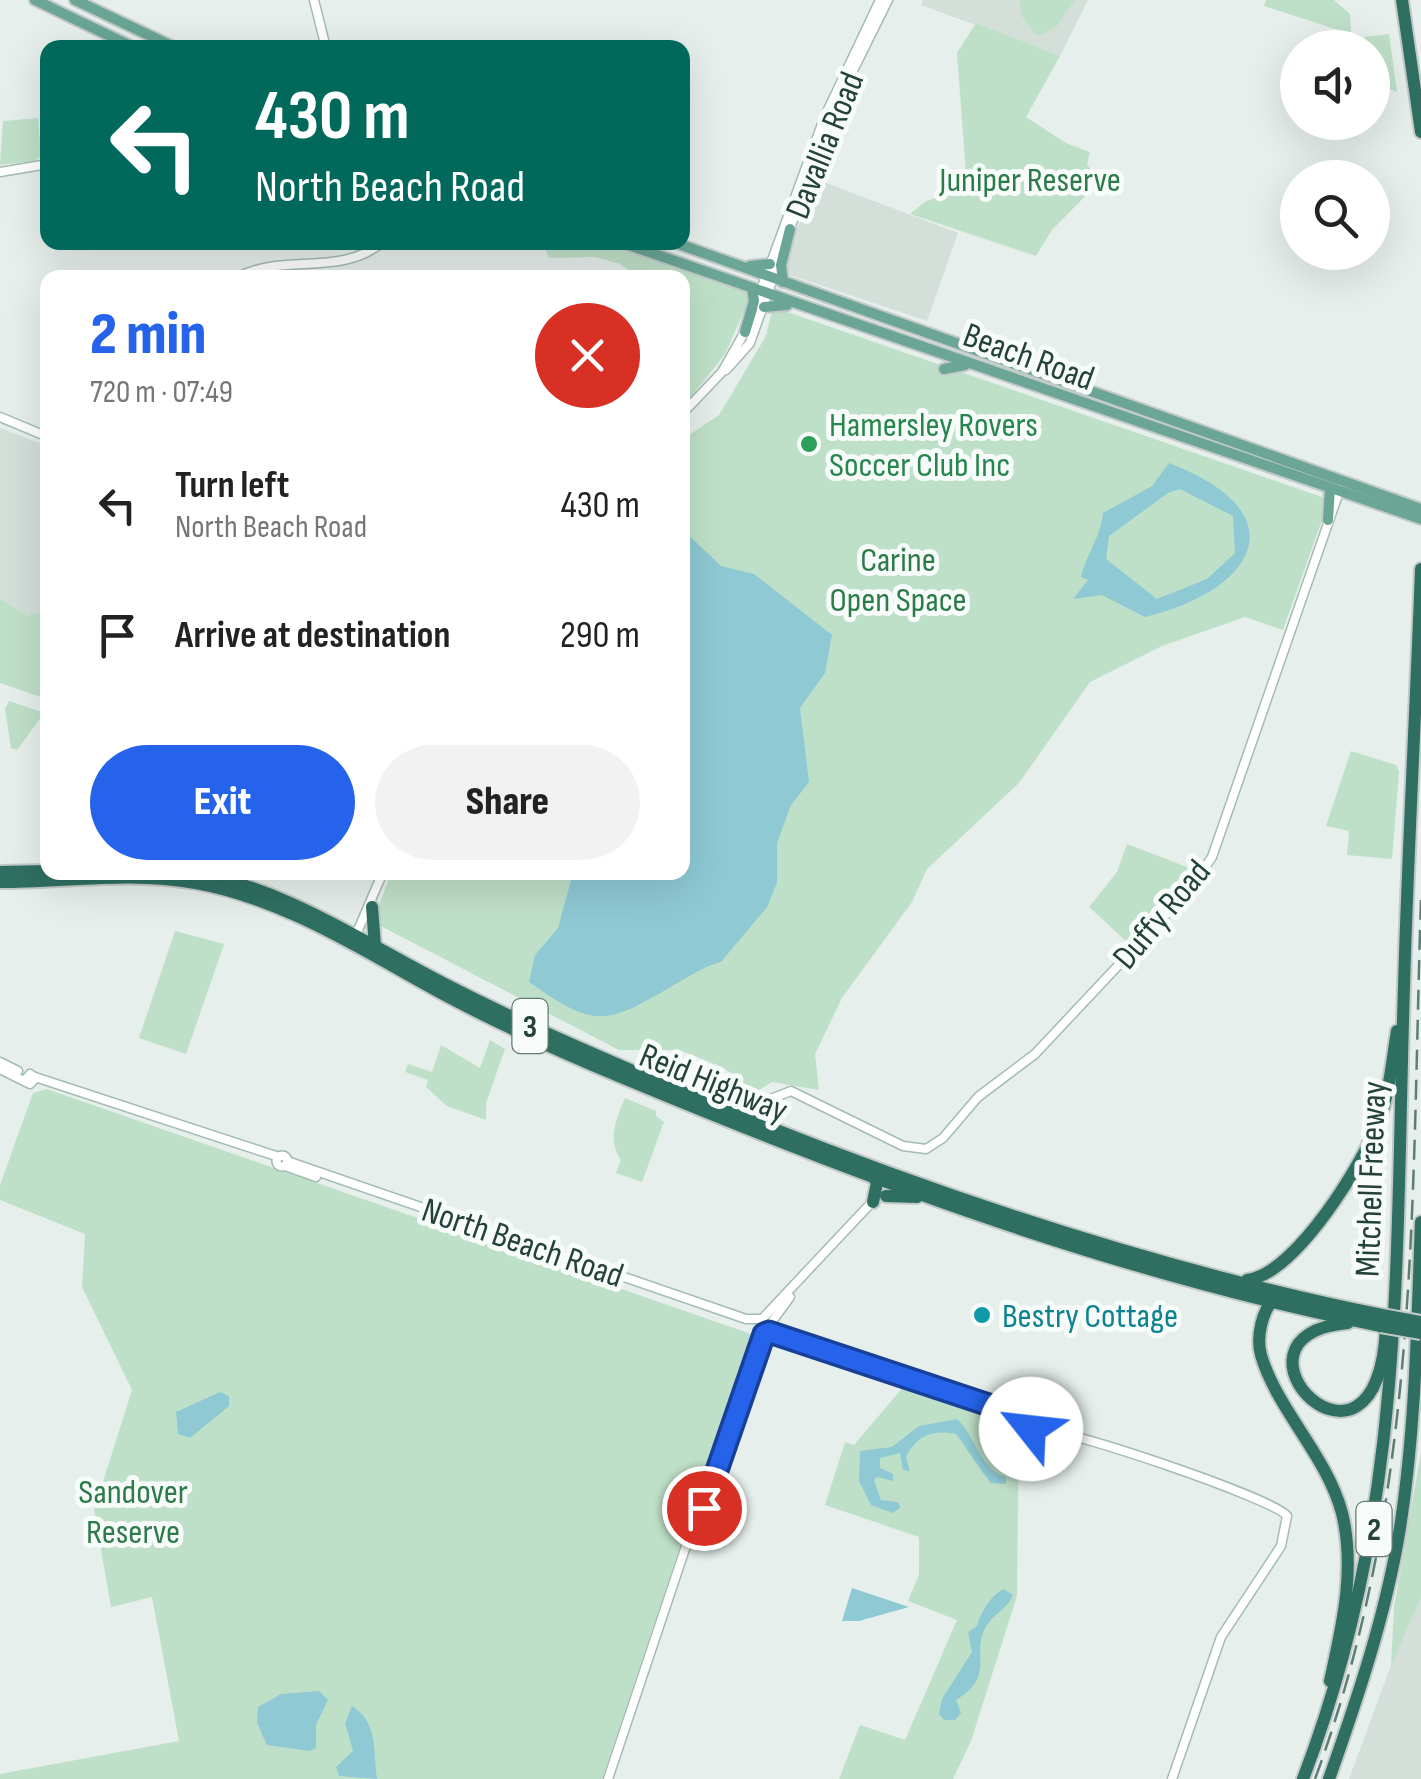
<!DOCTYPE html>
<meta charset="utf-8">
<style>
:root{--surface:#fff;--page:#f2f2f2;--text:#222;--muted:#767676;--accent:#2563eb}
body{margin:0;font-family:"Sofia Sans Condensed",sans-serif;background:var(--page);color:var(--text);height:100vh;display:flex;flex-direction:column;font-size:38px;white-space:nowrap}
*{box-sizing:border-box;margin:0}
p{font-size:32px;color:var(--muted)}
.icon{flex:none;width:55px;height:55px;fill:none;stroke:currentColor;stroke-width:2;stroke-linecap:round;stroke-linejoin:round}
.map{position:relative;flex:1;overflow:hidden}
.details{position:absolute;left:40px;top:270px;width:650px;height:610px;display:flex;flex-direction:column;background:var(--surface);border-radius:20px;box-shadow:0 10px 40px #0002}
.details>*{flex:none}
.guide{position:absolute;left:40px;top:40px;width:650px;height:210px;border-radius:20px;box-shadow:0 10px 40px #0002;background:#00695c;color:#fff;overflow:hidden}
.controls{position:absolute;left:1280px;top:30px;display:grid;gap:20px}
.controls a{display:grid;place-items:center;width:110px;height:110px;border-radius:50%;background:var(--surface);box-shadow:0 10px 40px #0002;font-size:50px}
.pin{position:absolute;display:grid;place-items:center;width:85px;height:85px;color:#fff;margin:-42px;border:5px solid #fff;border-radius:50%;box-shadow:0 2px 10px #0007}
.me{position:absolute;width:110px;margin:-55px;rotate:299deg;stroke-linejoin:round;filter:drop-shadow(0 0 8px #0008)}
.turn{display:flex;align-items:center;gap:35px;height:210px;padding:0 50px;font-size:45px}
.turn .icon{width:130px;height:130px;stroke-width:2.5}
.turn b{display:block;font-size:70px;line-height:85px}
.round{display:grid;place-items:center;flex:none;width:105px;height:105px;border-radius:52px;background:var(--page)}
.overview{display:flex;align-items:center;justify-content:space-between;height:170px;padding:0 50px}
h1{font-size:60px;font-weight:800;line-height:75px;color:var(--accent)}
.button{display:flex;gap:20px;margin-top:auto;padding:20px 50px}
.button a{flex:1;height:115px;border-radius:60px;background:var(--accent);color:#fff;font-size:40px;font-weight:800;line-height:115px;text-align:center}
.button a+a{background:var(--page);color:var(--text)}
ul{padding:0;list-style:none}
li{display:flex;align-items:center;gap:30px;height:130px;padding:0 50px}
li div{flex:1}
li b{display:block;font-size:38px}
li em{font-style:normal}
.map>svg:first-child{display:block}
</style>
<div class="map">
<svg width="1421" height="1779" viewBox="0 0 1421 1779">
<rect width="100%" height="100%" fill="#e6efeb"/>
<g fill="#d4dfda">
<path d="M923,0H1088L1060,56L921,5Z"/>
<path d="M816,179L958,233L927,321L781,272Z"/>
<path d="M0,428L47,446V610L28,616L0,605Z"/>
<path d="M1421,1597V1779H1349L1408,1620Z"/>
</g>
<g fill="#bfe0c8">
<path d="M1020,0H1075L1057,26L1042,35L1035,34L1021,15Z"/>
<path d="M1266,0H1334L1350,14L1351,34L1264,6Z"/>
<path d="M976,23L1060,56L1026,117L1066,143L1090,152L1087,164L1099,182L1052,230L1036,256L910,214L926,201L967,188L957,53Z"/>
<path d="M1389,34L1397,92L1373,82L1372,48L1360,47L1364,37Z"/>
<path d="M38,118L41,156L34,161L0,165L3,121Z"/>
<path d="M543,243H602L752,293L725,354L686,403L683,406L682,278L639,277L620,264L596,257L549,258Z"/>
<path d="M773,307L1325,498L1328,503L1283,630L1245,617L1162,646L1090,682L1019,783L927,869L912,902L842,998L815,1054L819,1090L772,1082L753,1094L724,1068L680,1050H619L373,922L391,873L682,872L683,439L719,415L766,336Z"/>
<path d="M0,599L28,616L47,610V699L0,683Z"/>
<path d="M9,701L44,713L17,750L11,748L5,709Z"/>
<path d="M1351,751L1396,765L1399,772L1392,859L1347,855L1349,831L1326,826Z"/>
<path d="M1127,844L1192,869L1128,943L1089,907L1117,872Z"/>
<path d="M175,931L224,944L186,1054L139,1038Z"/>
<path d="M490,1040L505,1049L486,1103V1120L447,1106L426,1087L428,1080L405,1072L408,1064L432,1072L441,1045L480,1068Z"/>
<path d="M47,1089L751,1334L602,1779H0V1774L179,1741L152,1597L111,1607L94,1510L132,1390L82,1287L85,1234L0,1200V1185L33,1093Z"/>
<path d="M625,1098L656,1111V1116L664,1122L642,1182L616,1173L621,1160C607,1139 616,1120 625,1098Z"/>
<path d="M904,1386L1019,1427L1017,1596L971,1741L953,1779H839L860,1725L905,1740L957,1620L908,1601L919,1575V1537L825,1505L845,1442L854,1445Z"/>
<path d="M1421,1452V1597L1391,1666L1394,1608Z"/>
</g>
<g fill="#8ec9d4" fill-rule="evenodd">
<path d="M1169,463C1299,513 1258,589 1145,617L1102,595L1073,599L1088,580L1081,577C1087,553 1101,536 1103,513L1152,486ZM1180,489L1233,516L1235,553L1207,579L1157,599L1106,559L1109,536L1168,493Z"/>
<path d="M682,529L721,566L754,574L832,635L825,673L800,708L809,782L791,805L777,843V883L767,907L721,962C704,966 694,974 679,982C608,1023 599,1032 529,982L535,955L558,928L573,873L682,872Z"/>
<path d="M220,1392L229,1396V1406L190,1438L178,1434L176,1412Z"/>
<path d="M957,1419C976,1437 980,1470 1006,1477V1484L991,1483C977,1466 969,1451 956,1434C932,1429 916,1436 906,1457L910,1471L903,1470L900,1453L880,1458V1468L893,1474V1481L877,1477L874,1480L881,1500L898,1502L900,1508L893,1513L871,1505L859,1481L860,1451L892,1447L919,1426Z"/>
<path d="M852,1588L909,1607L859,1621H842Z"/>
<path d="M1003,1589L1013,1595C1007,1609 995,1613 987,1625C969,1652 998,1675 956,1700L961,1713L955,1720H944L939,1714L942,1699L972,1652L968,1632L977,1626C980,1613 991,1596 1003,1589Z"/>
<path d="M319,1691L328,1700L316,1725V1748L310,1751L267,1745L257,1723L258,1707L281,1694Z"/>
<path d="M352,1706C379,1723 373,1752 377,1779L339,1776L336,1767L353,1751L345,1723Z"/>
</g>
<g fill="none" stroke-linecap="round" stroke-linejoin="round">
<defs>
<g id="secondary">
<path d="M314,0L326,48"/>
<path d="M0,172L48,164"/>
<path d="M789,231L835,107L888,0"/>
<path d="M236,278C284,252 338,278 383,242"/>
<path d="M755,306L825,116L880,0"/>
<path d="M726,370L750,343L780,258"/>
<path d="M682,414L722,372L747,328"/>
<path d="M0,417L48,437"/>
<path d="M355,937L383,872"/>
<path d="M0,1062L18,1071"/>
<path d="M0,1069L30,1084L36,1078L30,1074L25,1080"/>
<path d="M35,1077L279,1157"/>
<path d="M754,1126L768,1100L791,1091L903,1146L926,1149L943,1138L978,1097L1035,1054L1191,888L1212,857L1340,489"/>
<circle cx="282" cy="1161" r="5.5"/>
<path d="M287,1161L746,1319H759"/>
<path d="M285,1166L316,1177"/>
<path d="M763,1318L873,1201"/>
<path d="M771,1323L790,1297"/>
<path d="M769,1331L1033,1420"/>
<path d="M1000,1412L1031,1429"/>
<path d="M1042,1424L1076,1434"/>
<path d="M1041,1430C1063,1427 1275,1499 1287,1516L1281,1546L1221,1637L1172,1779"/>
<path d="M608,1779L758,1331"/>
</g>
<g id="primary">
<path d="M35,0L135,48"/>
<path d="M75,0L176,48"/>
<path d="M620,242L1421,519"/>
<path d="M673,242L1421,509"/>
<path d="M750,266L770,264"/>
<path d="M783,282L781,265L790,229"/>
<path d="M764,307L787,305"/>
<path d="M745,332L754,301L752,288"/>
<path d="M944,369L965,365"/>
<path d="M1328,520L1330,488"/>
</g>
<g id="highway">
<path d="M1402,0L1421,132"/>
<path d="M0,872L48,871"/>
<path d="M188,872C282,886 361,941 443,983C488,1006 534,1028 580,1048C834,1160 1109,1260 1382,1315"/>
<path d="M0,882C66,882 131,871 196,883C285,899 364,951 443,994C501,1025 561,1052 621,1077C868,1180 1119,1274 1381,1326"/>
<path d="M372,907L375,946"/>
<path d="M739,1112L763,1106"/>
<path d="M873,1176L877,1183L873,1202"/>
<path d="M886,1196L917,1197"/>
<path d="M1247,1280C1296,1274 1365,1161 1381,1116C1390,1089 1392,1060 1397,1031"/>
<path d="M1275,1298C1262,1310 1256,1337 1261,1355C1277,1410 1326,1454 1342,1513C1356,1570 1342,1626 1330,1681"/>
<path d="M1348,1323C1207,1335 1378,1512 1386,1327"/>
<path d="M1303,1779C1406,1510 1395,1267 1404,986C1408,847 1416,708 1421,569"/>
<path d="M1329,1779C1358,1697 1386,1614 1400,1528C1416,1426 1417,1324 1421,1222"/>
</g>
</defs>
<use href="#secondary" stroke="#a4bbb3" stroke-width="11"/>
<use href="#primary" stroke="#c2cac8" stroke-width="14"/>
<use href="#highway" stroke="#c2cac8" stroke-width="16"/>
<use href="#secondary" stroke="#fff" stroke-width="8"/>
<use href="#primary" stroke="#6aa596" stroke-width="10"/>
<use href="#highway" stroke="#2f6f62" stroke-width="12"/>
<path stroke="#5f7d75" stroke-width="2.5" stroke-dasharray="20 10" stroke-linecap="butt" d="M1315,1779C1421,1492 1411,1201 1421,900"/>
<defs>
<g id="highway-bridge">
<path d="M1382,1315L1421,1322"/>
<path d="M1381,1326L1421,1333"/>
</g>
</defs>
<use href="#highway-bridge" stroke="#c2cac8" stroke-width="16" stroke-linecap="butt"/>
<use href="#highway-bridge" stroke="#2f6f62" stroke-width="12"/>
</g>
<g fill="none" stroke-linecap="round" stroke-linejoin="round">
<defs>
<path id="route" d="M704,1508L764,1334L769,1332L992,1406L1031,1429"/>
</defs>
<use href="#route" stroke="#184099" stroke-width="25"/>
<use href="#route" stroke="#2563eb" stroke-width="18"/>
</g>
<circle fill="#2e9e5b" stroke="#f7fbf9" stroke-width="4" cx="809" cy="444" r="10"/>
<circle fill="#0f9aa8" stroke="#f7fbf9" stroke-width="4" cx="982" cy="1315" r="10"/>
<g text-anchor="middle" stroke-width="10" stroke-linejoin="round" paint-order="stroke">
<g fill="#f7fbf9" stroke="#637a73" stroke-width="2.5">
<rect x="512.5" y="999" width="35" height="54" rx="8"/>
<rect x="1356.5" y="1502" width="35" height="54" rx="8"/>
</g>
<g font-size="32" font-weight="bold" fill="#24423a">
<text x="530" y="1037">3</text>
<text x="1374" y="1540">2</text>
</g>
<g font-size="35" fill="#24423a" stroke="#f7fbf9">
<text transform="translate(824 145) rotate(-68)" y="12">Davallia Road</text>
<text transform="translate(1029 356) rotate(20)" y="12">Beach Road</text>
<text transform="translate(1161 914) rotate(-50)" y="12">Duffy Road</text>
<text transform="translate(714 1082) rotate(22)" y="12">Reid Highway</text>
<text transform="translate(1370 1179) rotate(-88)" y="12">Mitchell Freeway</text>
<text transform="translate(523 1242) rotate(19)" y="12">North Beach Road</text>
</g>
<g font-size="35" fill="#2d7a4b" stroke="#f7fbf9">
<text x="1030" y="191">Juniper Reserve</text>
<text x="898" y="571">Carine<tspan x="898" dy="40">Open Space</tspan></text>
<text x="133" y="1503">Sandover<tspan x="133" dy="40">Reserve</tspan></text>
</g>
<g font-size="35" fill="#27864d" stroke="#f7fbf9" text-anchor="start">
<text x="829" y="436">Hamersley Rovers<tspan x="829" dy="40">Soccer Club Inc</tspan></text>
</g>
<g font-size="35" fill="#0d838f" stroke="#f7fbf9" text-anchor="start">
<text x="1002" y="1327">Bestry Cottage</text>
</g>
</g>
</svg>
<div class="controls">
<a><svg class="icon" aria-label="sound" viewBox="0 0 24 24"><path d="M4 9h4l5-4v14l-5-4H4zM17 9q2 3 0 6"/></svg></a>
<a><svg class="icon" aria-label="search" viewBox="0 0 24 24"><circle cx="10" cy="10" r="6"/><path d="M15 15l6 6"/></svg></a>
</div>
<div class="pin" style="left:704px;top:1508px;background:#d93025"><svg class="icon" aria-label="arrive" viewBox="0 0 24 24"><path d="M6 21V4h12l-3 4 3 4H6"/></svg></div>
<svg class="me" style="left:1031px;top:1429px" viewBox="-20 -20 40 40"><circle r="19" fill="#fff"/><path d="M0-13L10 11 0 6-10 11z" fill="#2563eb"/></svg>
<div class="guide">
<div class="turn"><svg class="icon" aria-label="left" viewBox="0 0 24 24"><path d="M17 20v-9H6M10 6l-5 5 5 5"/></svg><div><b>430 m</b>North Beach Road</div></div>
</div>
<section class="details">
<div class="overview"><div><h1>2 min</h1><p>720 m · 07:49</p></div><a class="round" style="background:#d93025;color:#fff"><svg class="icon" aria-label="close" viewBox="0 0 24 24"><path d="M6 6l12 12M18 6L6 18"/></svg></a></div>
<ul>
<li><svg class="icon" aria-label="left" viewBox="0 0 24 24"><path d="M17 20v-9H6M10 6l-5 5 5 5"/></svg><div><b>Turn left</b><p>North Beach Road</p></div><em>430 m</em></li>
<li><svg class="icon" aria-label="arrive" viewBox="0 0 24 24"><path d="M6 21V4h12l-3 4 3 4H6"/></svg><div><b>Arrive at destination</b></div><em>290 m</em></li>
</ul>
<div class="button"><a>Exit</a><a>Share</a></div>
</section>
</div>
